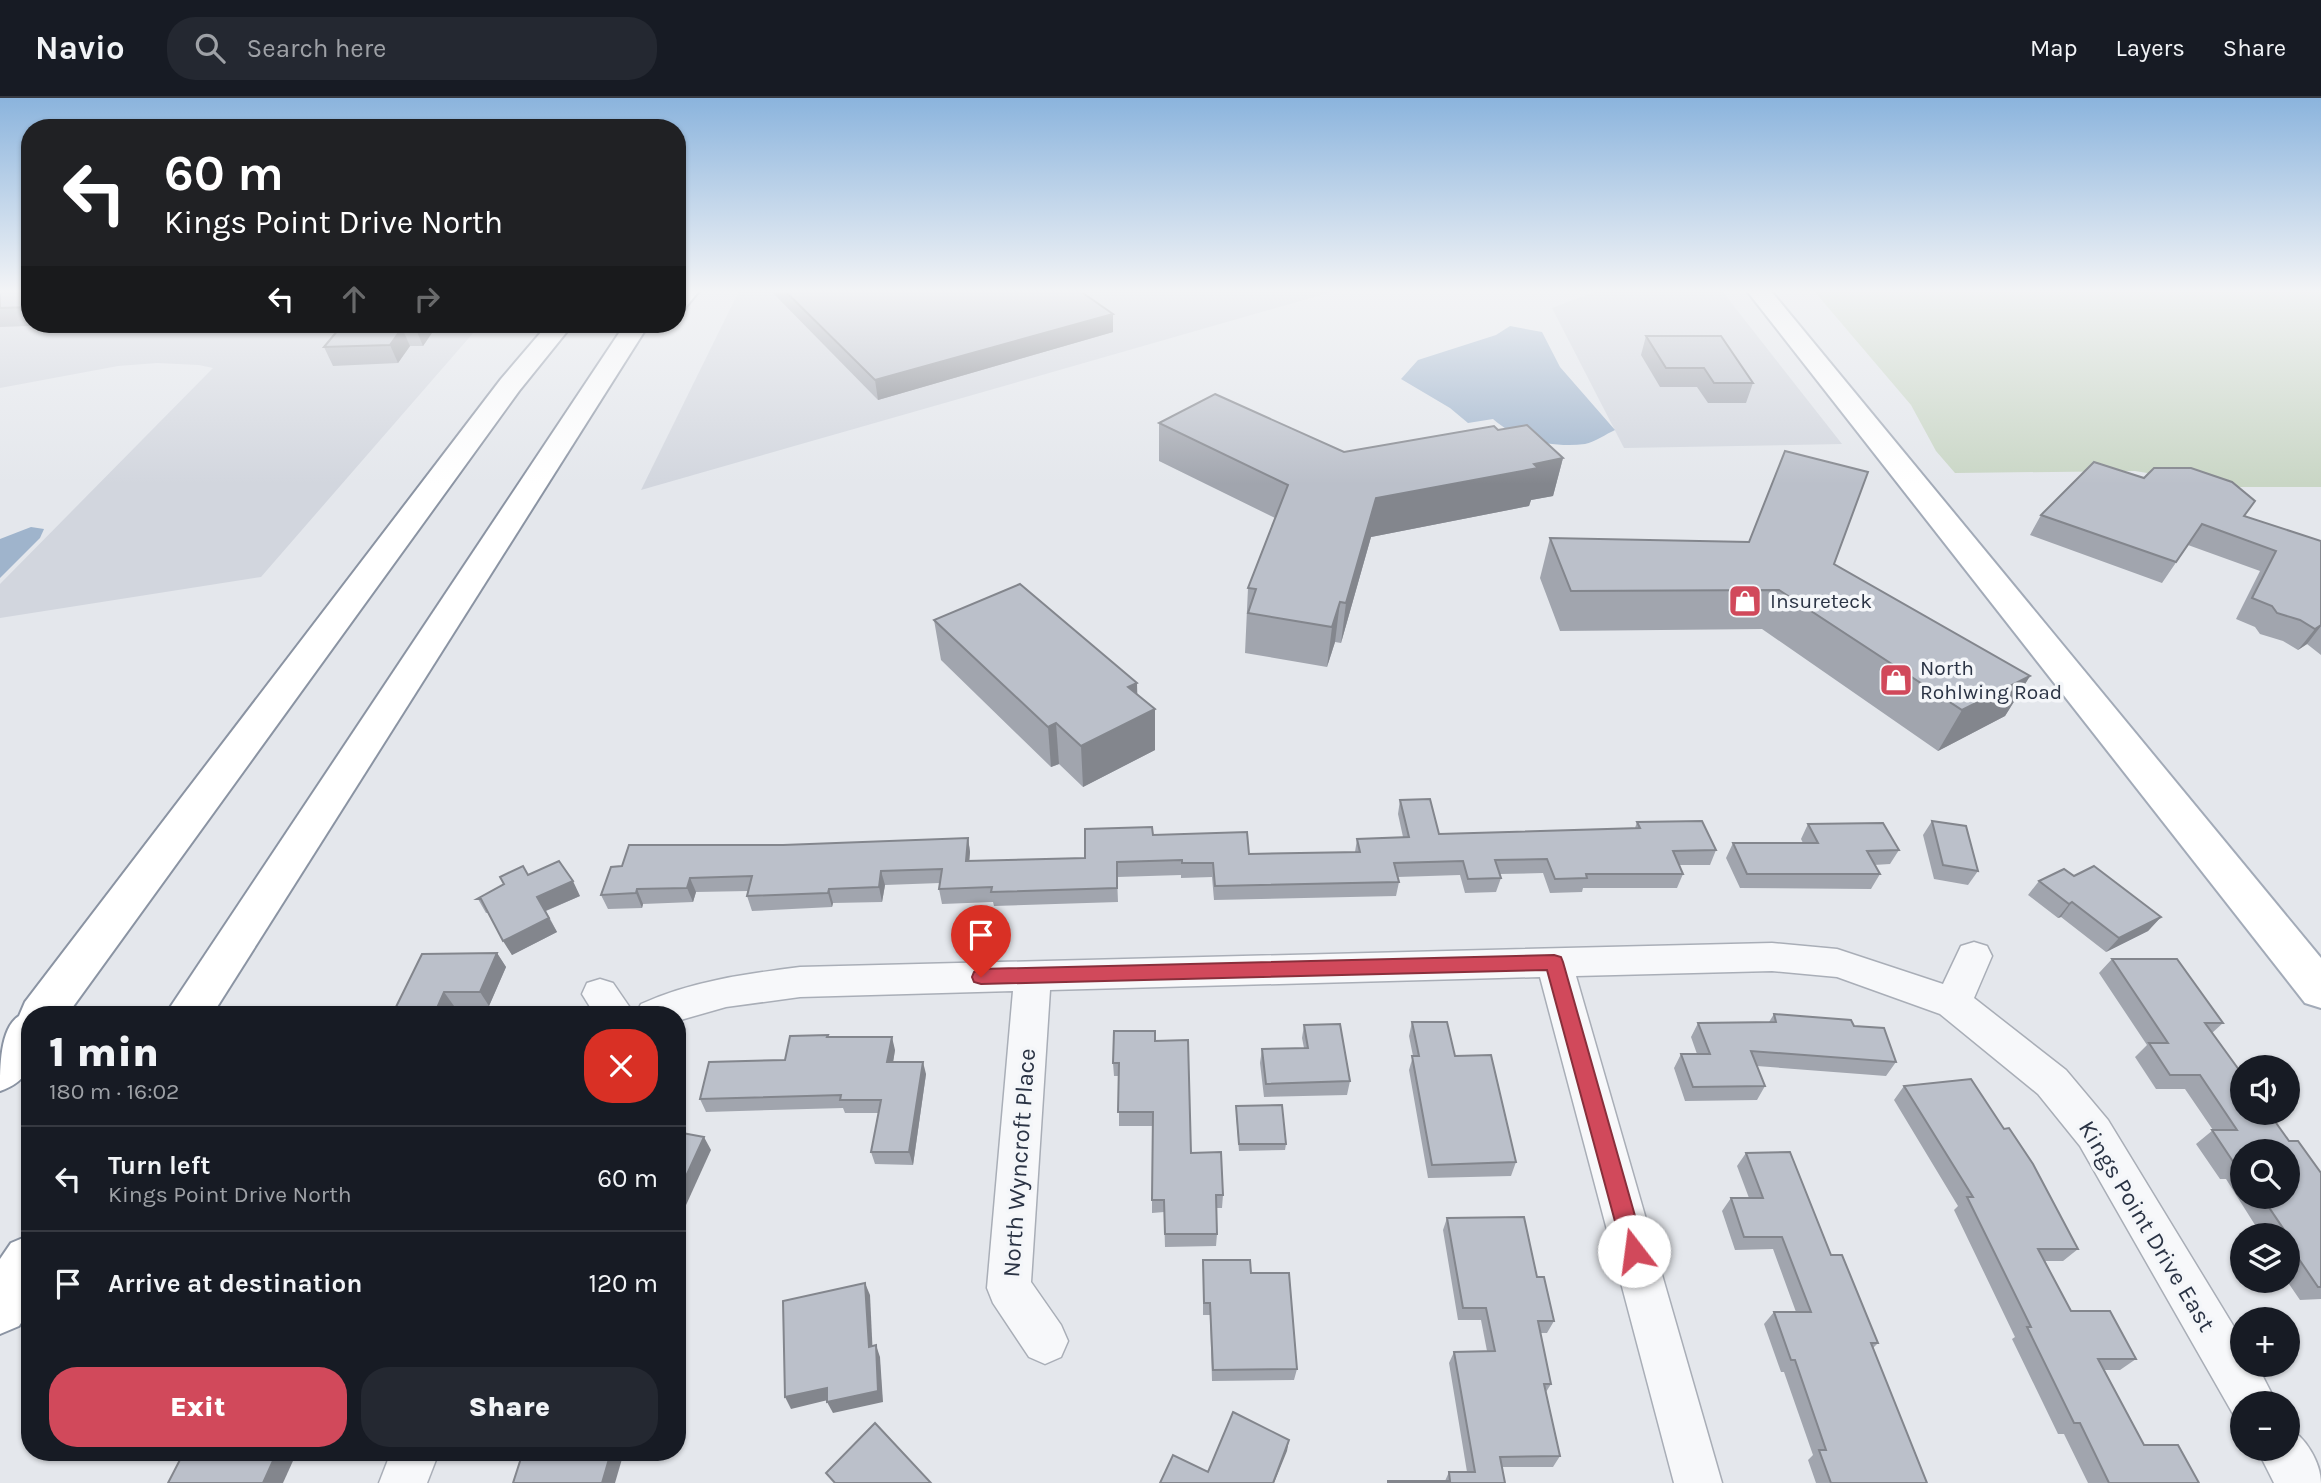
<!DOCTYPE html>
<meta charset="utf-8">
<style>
:root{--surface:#171b24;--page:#242831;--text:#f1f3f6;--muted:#9ea1a6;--line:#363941;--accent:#d1495b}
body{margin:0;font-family:Karla,sans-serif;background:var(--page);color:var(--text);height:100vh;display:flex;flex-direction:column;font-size:26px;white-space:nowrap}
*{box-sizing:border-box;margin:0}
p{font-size:23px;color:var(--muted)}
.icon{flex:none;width:38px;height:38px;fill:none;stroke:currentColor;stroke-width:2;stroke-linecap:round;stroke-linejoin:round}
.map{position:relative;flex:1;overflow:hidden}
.panel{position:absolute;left:21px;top:908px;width:665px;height:455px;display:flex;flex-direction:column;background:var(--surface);border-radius:28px;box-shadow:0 2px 5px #0004}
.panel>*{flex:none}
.banner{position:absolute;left:21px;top:21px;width:665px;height:214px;border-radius:28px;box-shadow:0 2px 5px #0004;background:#202124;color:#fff;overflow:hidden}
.buttons{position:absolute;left:2230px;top:957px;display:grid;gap:14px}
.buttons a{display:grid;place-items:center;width:70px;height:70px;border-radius:50%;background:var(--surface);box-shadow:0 2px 5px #0004;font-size:35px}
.pin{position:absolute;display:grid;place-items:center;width:60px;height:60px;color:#fff;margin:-72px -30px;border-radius:50% 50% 50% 0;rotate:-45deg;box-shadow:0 0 7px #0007}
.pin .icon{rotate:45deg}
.me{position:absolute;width:77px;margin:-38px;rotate:345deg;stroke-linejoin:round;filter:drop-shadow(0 0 5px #0008)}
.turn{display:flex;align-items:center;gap:24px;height:147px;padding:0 28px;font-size:32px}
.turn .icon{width:91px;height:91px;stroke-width:2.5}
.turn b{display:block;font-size:49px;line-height:60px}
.lanes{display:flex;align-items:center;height:66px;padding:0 28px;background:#0003;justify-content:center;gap:35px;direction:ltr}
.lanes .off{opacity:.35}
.round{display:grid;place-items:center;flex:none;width:74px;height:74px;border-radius:28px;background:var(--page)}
.summary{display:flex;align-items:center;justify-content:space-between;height:119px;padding:0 28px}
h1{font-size:42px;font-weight:800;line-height:52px}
.button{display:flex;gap:14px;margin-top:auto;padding:14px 28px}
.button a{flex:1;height:80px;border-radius:28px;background:var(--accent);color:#fff;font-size:28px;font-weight:800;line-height:80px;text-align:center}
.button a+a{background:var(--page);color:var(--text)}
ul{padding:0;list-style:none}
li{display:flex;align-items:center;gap:21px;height:105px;padding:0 28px;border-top:2px solid var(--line)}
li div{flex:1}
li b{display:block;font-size:26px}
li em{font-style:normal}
header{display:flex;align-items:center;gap:42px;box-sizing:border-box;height:98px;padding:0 35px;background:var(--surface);border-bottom:2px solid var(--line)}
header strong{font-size:33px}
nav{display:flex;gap:38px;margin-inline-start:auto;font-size:24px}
.search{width:490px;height:63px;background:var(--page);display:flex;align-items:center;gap:18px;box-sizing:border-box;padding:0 24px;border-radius:28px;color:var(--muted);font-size:26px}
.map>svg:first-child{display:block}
</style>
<header>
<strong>Navio</strong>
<div class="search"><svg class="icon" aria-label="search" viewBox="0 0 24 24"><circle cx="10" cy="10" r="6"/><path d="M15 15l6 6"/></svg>Search here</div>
<nav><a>Map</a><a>Layers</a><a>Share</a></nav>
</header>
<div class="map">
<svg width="2321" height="1385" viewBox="0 0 2321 1385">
<rect width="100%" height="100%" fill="#e4e7ec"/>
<g fill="#d2d6de">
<path d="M0,193L30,226H481L261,479L0,520V486L213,270L199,267L157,265L118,268L0,290Z"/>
<path d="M739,193H1335L641,392Z"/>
<path d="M1597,193H1722L1842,346L1624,350L1552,210Z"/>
</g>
<path fill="#c9d6c5" d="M1814,193H2321V389H2232L2135,373L1955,375L1936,353L1911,307Z"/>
<g fill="#9fb4cc">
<path d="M1510,228L1542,234L1560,269L1615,332C1606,336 1595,344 1585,346C1554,350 1516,342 1493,321L1468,325L1450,310L1401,281L1418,262L1496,237Z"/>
<path d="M31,429L44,431L40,440L0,480V441Z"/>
</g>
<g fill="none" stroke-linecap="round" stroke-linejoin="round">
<defs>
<g id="street">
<path d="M1974,844L1987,848L1992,858L1974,900L2066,972L2108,1022L2242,1242V1267H2257L2277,1306H2242V1324L2237,1323L2080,1048L2038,996L1940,916L1837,879L1772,873L1576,878L1722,1385H1674L1540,879L1050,892L1031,1184L1061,1227L1068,1243L1061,1259L1045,1266L1029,1259L993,1205L987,1190L1013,893L800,899L726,909L677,923V917H635L641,906C692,883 745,876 800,869L1772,845L1837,851L1943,886L1961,848Z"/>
<path d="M600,881L613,885L635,917H595L582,896L587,885Z"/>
<path d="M2287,1330C2305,1337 2321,1365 2321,1385H2274L2257,1351H2287Z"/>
<path d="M391,1354H439L427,1385H379Z"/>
</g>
<path id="primary" d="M1747,193H1771L2321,860V910L2305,905Z"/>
<g id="highway">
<path d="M677,193H699L685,210L677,212Z"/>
<path d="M548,226H573L519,293L67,917H30C30,952 40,979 0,993C0,969 0,930 19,918L25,904L501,281Z"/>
<path d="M625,226H649L212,917H165Z"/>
<path d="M30,1137V1211L19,1228L0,1236V1161L11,1145Z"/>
</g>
</defs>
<use href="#street" stroke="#a9aeb7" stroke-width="3"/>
<use href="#primary" stroke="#a3abb8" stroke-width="4"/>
<use href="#highway" stroke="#8b94a3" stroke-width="4"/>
<use href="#street" fill="#f7f8fa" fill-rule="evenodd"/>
<use href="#primary" fill="#fff" fill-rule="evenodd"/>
<use href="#highway" fill="#fff" fill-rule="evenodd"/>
</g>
<g fill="#a1a5ae" fill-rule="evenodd">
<path d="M0,193H30V226H85L0,229Z"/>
<path d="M771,193H1080L1113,234L878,302Z"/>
<path d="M343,226H438L423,248H410L398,265L333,268L324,249Z"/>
<path d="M1646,238L1753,285L1746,305H1708L1697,289H1660L1641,257Z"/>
<path d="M1159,325L1344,354L1498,332L1563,360L1553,398L1531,402L1529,408L1371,439L1341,545L1335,544L1327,569L1245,555L1248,490L1275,420L1159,363Z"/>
<path d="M2041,417L2245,418L2321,443V557L2307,546L2298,552L2283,543L2260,536L2255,529L2236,521L2260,473L2188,447L2162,485L2030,437Z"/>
<path d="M1550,440L1834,466L2030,578L2005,618L1938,653L1762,531L1560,533L1540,480Z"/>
<path d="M934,522L1137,596L1155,611V652L1083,689L1059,666L1051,669L941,562Z"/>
<path d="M1400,702L1439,736L1635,730L1637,724L1716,752L1710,767H1679L1683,776L1677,790H1583L1582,794L1550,795L1543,775L1499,776L1501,780L1496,794L1465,795L1460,777L1397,779L1399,784L1396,798L1214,802L1212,779L1181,780V777L1117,779L1118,804L994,808L993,804L942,806L939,791L940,785L885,787L882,804L833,805L832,809L752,813L747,798L748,793L696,794L693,804L643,806L642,810L608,811L601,797L622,768L783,747L968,740L970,754L969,763L1085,760L1153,737L1249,756L1355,754L1357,741L1403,739L1398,716Z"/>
<path d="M1932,723L1978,773L1968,787L1934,781L1923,737Z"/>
<path d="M1808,726L1899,752L1890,766L1874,767L1880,776L1871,791L1740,790L1726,760L1733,745H1803L1801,741Z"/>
<path d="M528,777L580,798L546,813L557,834L512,857L488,815H486L478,801Z"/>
<path d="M2074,778L2161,819L2148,833L2106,854L2061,819L2058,820L2028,797L2039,783Z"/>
<path d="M497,855L506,869L489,908H454L450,917H392Z"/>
<path d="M2112,861L2223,925L2212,935L2289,1043L2321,1075V1201L2300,1202L2287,1183V1138H2262L2226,1081H2220L2196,1046L2213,1032L2185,991H2156L2135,959L2147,947L2099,875ZM2242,1054L2287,1099H2242Z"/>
<path d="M1774,916L1854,928L1896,964L1886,978L1757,968L1765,988L1757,1002L1685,1003L1674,970L1681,956H1697L1691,939L1698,925L1769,924Z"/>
<path d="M1412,924L1455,958L1516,1064L1511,1078L1428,1080L1409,972L1413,958L1409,938Z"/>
<path d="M1304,927L1350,983L1347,997L1264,999L1260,965L1262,951L1304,950L1302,940Z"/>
<path d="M829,939L895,952L893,964L926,976L913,1067L875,1066L871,1054L879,1015H845L843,1010L706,1014L700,1001L785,962Z"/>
<path d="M1155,943L1191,1055L1223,1097L1222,1110H1216L1217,1136L1216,1148L1165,1149L1164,1114L1152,1115V1028H1119V978H1114L1113,965Z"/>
<path d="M1904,988L2078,1151L2063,1163H2045L2071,1213L2136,1261L2120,1272H2104L2144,1347L2199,1385H2088L2064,1336H2058L2012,1241L2015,1239L1954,1112L1958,1108L1894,1002Z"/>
<path d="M1236,1008L1286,1046L1285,1052L1239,1053L1236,1015Z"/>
<path d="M1746,1055L1831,1157L1878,1245L1873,1250L1927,1385H1816L1808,1362L1813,1357L1784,1274H1781L1764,1226L1774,1214H1796L1773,1151L1735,1152L1722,1113L1731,1100H1749L1737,1068Z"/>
<path d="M1447,1120L1537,1179L1554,1223L1547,1235H1540L1551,1286L1546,1294L1560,1358L1553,1369H1502L1505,1385H1387L1388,1383H1445L1449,1374H1467L1449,1265L1454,1254L1487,1253L1481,1222H1458L1443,1132Z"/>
<path d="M1203,1162L1251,1175L1297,1271L1294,1282L1212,1283L1210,1217H1203Z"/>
</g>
<g fill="#83868d">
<path d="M1113,216V234L878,302L875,282Z"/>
<path d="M417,226H438L423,248L415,229Z"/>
<path d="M402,230L410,248L398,265L390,247Z"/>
<path d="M1563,360L1553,398L1531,402L1529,408L1371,439L1341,545L1346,505L1376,400Z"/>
<path d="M1340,504L1335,544L1327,569L1332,529Z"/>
<path d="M2321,527V528L2307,546L2298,552L2315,531Z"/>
<path d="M2030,578L2005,618L1938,653L1962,612Z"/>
<path d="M1137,585L1138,620L1155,611V652L1083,689L1081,648L1128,589Z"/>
<path d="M1056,625L1059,666L1051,669L1048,629Z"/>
<path d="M968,740L970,754L968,777L966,763Z"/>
<path d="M881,773L885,787L882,804L879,789Z"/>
<path d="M690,780L696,794L693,804L687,790Z"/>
<path d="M573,783L580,798L545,813L537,799Z"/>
<path d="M637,791L643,806L642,810L636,795Z"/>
<path d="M829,791L833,805L832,809L828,795Z"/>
<path d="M2072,804L2061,819L2058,820L2069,806Z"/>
<path d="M2161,819L2148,833L2106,854L2119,840Z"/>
<path d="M549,820L557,834L512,857L503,843Z"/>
<path d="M497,855L506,869L489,908L480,894Z"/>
<path d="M444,894L454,908L450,917H434Z"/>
<path d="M892,939L895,952L891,977L887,964Z"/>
<path d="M923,964L926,976L913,1067L909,1054Z"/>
<path d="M704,1039L711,1052L677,1127V1098Z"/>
<path d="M677,1150L681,1156L677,1167Z"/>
<path d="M865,1185L870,1197L873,1260L869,1249Z"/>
<path d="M876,1247L880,1259L883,1304L833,1315L827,1304Z"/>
<path d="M827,1290L832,1301L791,1311L785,1299Z"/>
<path d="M1289,1342L1287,1353L1274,1385H1273Z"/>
<path d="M277,1354H297L283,1385H263Z"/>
<path d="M611,1354H624L615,1385H602Z"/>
</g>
<g fill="#bbc0ca" stroke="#83868d" stroke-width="2">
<path d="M0,193H30V209L0,210Z"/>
<path d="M785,193H1080L1113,216L875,282Z"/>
<path d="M343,226H417L415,229L402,230L390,247L324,249Z"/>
<path d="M1646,238H1721L1753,285H1714L1704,270H1666Z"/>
<path d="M1215,296L1344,354L1494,328L1498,332L1527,327L1563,360L1534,366L1538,370L1376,400L1346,505L1340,504L1332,529L1248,515L1256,491L1248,490L1288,387L1159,325Z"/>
<path d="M1785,353L1868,374L1834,466L2030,578L1962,612L1779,492L1571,493L1550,440L1749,444Z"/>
<path d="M2094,364L2144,380L2154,370H2191L2232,384L2255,403L2244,418L2321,443V527L2315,531L2300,522L2277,515L2272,508L2252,500L2276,453L2202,426L2176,464L2041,417Z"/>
<path d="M1020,486L1137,585L1128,589L1155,611L1081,648L1056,625L1048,629L934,522Z"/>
<path d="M1430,701L1439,736L1640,730L1637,724L1702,723L1716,752L1673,753L1683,776H1586L1587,780L1555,781L1547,761L1495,762L1501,780L1468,781L1463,763L1394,765L1399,784L1215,788L1213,765H1182V762L1117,764V790L991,794L992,789L939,791L942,771L881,773L879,789L829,791L828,795L747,798L752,778L690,780L687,790L637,791L636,795L601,797L611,769L622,768L629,747H783L968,740L966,763L1085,760V731L1152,729L1153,737L1247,734L1249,756L1360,754L1357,741L1409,739L1400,702Z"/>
<path d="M1932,723L1966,728L1978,773L1943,767Z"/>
<path d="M1883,725L1899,752L1867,753L1880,776H1747L1733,745H1818L1808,726Z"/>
<path d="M559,763L573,783L537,799L549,820L503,843L481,801H477L504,786L500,779L523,768L528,777Z"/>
<path d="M2094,768L2161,819L2119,840L2072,804L2069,806L2039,783L2064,771L2074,778Z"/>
<path d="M497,855L480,894H444L434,917H392L422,856Z"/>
<path d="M2112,861H2177L2223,925H2205L2242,976V1015H2269L2289,1043H2298L2321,1075V1189H2318L2290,1148H2295L2262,1099H2287V1054H2242V1068H2236L2212,1032H2237L2200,977H2170L2149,945H2168Z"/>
<path d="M1774,916L1851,922L1854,928L1884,930L1896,964L1751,953L1765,988L1693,989L1681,956H1710L1698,925L1776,924Z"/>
<path d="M1412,924H1447L1455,958L1491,957L1516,1064L1432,1067L1412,958H1419Z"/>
<path d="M1340,926L1350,983L1266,986L1262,951L1308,950L1304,927Z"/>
<path d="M1114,933H1155V943L1188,942L1191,1055L1221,1054L1223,1097H1216L1217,1136H1165L1164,1102H1152L1153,1014H1118L1119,965H1113Z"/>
<path d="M828,937L827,939H892L887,964H923L909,1054H871L881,1002H840L841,997L700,1001L709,964L785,962L790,938Z"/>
<path d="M1971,981L2004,1031L2009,1030L2033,1066L2078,1151H2038L2071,1213H2110L2136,1261H2098L2144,1347H2178L2199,1385H2109L2080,1325H2074L2027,1229H2031L1967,1099H1973L1904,988Z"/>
<path d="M1282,1007L1286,1046H1239L1236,1008Z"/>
<path d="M677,1034L704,1039L677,1098Z"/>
<path d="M1790,1054L1831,1157H1842L1878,1245H1871L1927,1385H1831L1819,1352H1826L1795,1262H1791L1774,1214H1811L1782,1139H1744L1731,1100H1763L1746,1055Z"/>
<path d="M1524,1119L1537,1179H1544L1554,1223H1538L1551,1286H1544L1560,1358L1500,1359L1505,1385H1388V1383H1450L1449,1374H1475L1454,1254L1495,1253L1486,1210H1463L1447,1120Z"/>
<path d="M1203,1162H1250L1251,1175H1289L1297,1271L1213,1272L1210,1205H1204Z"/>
<path d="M865,1185L869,1249L876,1247L878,1293L827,1304V1290L785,1299L783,1203Z"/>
<path d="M1233,1314L1289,1342L1273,1385H1160L1173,1357L1208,1374Z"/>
<path d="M875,1325L931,1385H835L826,1375Z"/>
<path d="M184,1354H277L263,1385H168Z"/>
<path d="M523,1354H611L602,1385H513Z"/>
</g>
<linearGradient id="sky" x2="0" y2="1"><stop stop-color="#8bb4dd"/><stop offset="0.5" stop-color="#f3f4f6"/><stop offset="1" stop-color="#f3f4f6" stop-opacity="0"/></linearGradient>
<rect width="2321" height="386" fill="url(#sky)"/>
<path fill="#d1495b" stroke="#882f3b" stroke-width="2" d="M1554,857L1561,859L1563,864L1645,1153L1641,1160L1634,1163L1626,1160L1623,1153L1547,872L981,886L974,884L972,879L974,874L981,871Z"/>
<defs>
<symbol id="shop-square" viewBox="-11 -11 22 22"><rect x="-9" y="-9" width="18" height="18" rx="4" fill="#d1495b" stroke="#f4f6f9"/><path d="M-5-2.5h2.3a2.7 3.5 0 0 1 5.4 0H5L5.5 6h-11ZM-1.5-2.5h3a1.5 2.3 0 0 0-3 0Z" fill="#fff"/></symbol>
</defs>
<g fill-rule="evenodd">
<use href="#shop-square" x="1726" y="484" width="38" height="38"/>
<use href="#shop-square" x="1877" y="563" width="38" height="38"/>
</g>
<g text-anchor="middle" stroke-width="7" stroke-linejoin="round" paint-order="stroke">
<g font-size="21" fill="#2b3445" stroke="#f4f6f9" text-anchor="start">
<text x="1770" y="510">Insureteck</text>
<text x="1920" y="577">North<tspan x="1920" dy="24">Rohlwing Road</tspan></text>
</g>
<g font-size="24" fill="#2b3445" stroke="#f4f6f9">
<text transform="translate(1019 1065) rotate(-86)" y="8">North Wyncroft Place</text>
<text transform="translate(2147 1128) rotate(59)" y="8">Kings Point Drive East</text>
</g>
</g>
</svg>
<div class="buttons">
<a><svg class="icon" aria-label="sound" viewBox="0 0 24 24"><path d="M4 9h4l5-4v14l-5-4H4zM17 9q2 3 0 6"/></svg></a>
<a><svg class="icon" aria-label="search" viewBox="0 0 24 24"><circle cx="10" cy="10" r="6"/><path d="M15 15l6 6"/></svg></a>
<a><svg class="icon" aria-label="layers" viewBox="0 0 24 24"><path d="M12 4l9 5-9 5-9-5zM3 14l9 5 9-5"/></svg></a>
<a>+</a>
<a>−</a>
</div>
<div class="pin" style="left:981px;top:879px;background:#d93025"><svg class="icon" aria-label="arrive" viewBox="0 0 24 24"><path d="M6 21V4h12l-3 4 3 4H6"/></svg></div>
<svg class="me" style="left:1634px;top:1153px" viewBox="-20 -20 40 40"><circle r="19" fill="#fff"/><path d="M0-13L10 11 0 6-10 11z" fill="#d1495b"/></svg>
<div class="banner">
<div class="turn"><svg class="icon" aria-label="left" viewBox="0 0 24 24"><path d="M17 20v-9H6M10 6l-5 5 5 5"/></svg><div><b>60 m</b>Kings Point Drive North</div></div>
<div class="lanes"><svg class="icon" aria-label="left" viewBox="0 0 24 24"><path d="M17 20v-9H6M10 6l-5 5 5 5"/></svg><svg class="icon off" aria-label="ahead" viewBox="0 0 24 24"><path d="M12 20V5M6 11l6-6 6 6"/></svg><svg class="icon off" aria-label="right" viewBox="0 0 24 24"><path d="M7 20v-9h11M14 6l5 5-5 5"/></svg></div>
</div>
<section class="panel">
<div class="summary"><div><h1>1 min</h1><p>180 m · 16:02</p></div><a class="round" style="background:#d93025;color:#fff"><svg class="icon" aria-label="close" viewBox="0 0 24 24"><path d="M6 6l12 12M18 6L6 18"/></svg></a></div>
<ul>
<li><svg class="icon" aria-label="left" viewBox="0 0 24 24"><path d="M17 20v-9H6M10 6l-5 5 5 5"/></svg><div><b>Turn left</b><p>Kings Point Drive North</p></div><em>60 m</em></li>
<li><svg class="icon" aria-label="arrive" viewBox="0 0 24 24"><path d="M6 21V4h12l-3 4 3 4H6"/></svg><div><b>Arrive at destination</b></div><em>120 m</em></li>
</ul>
<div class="button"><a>Exit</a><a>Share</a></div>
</section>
</div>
